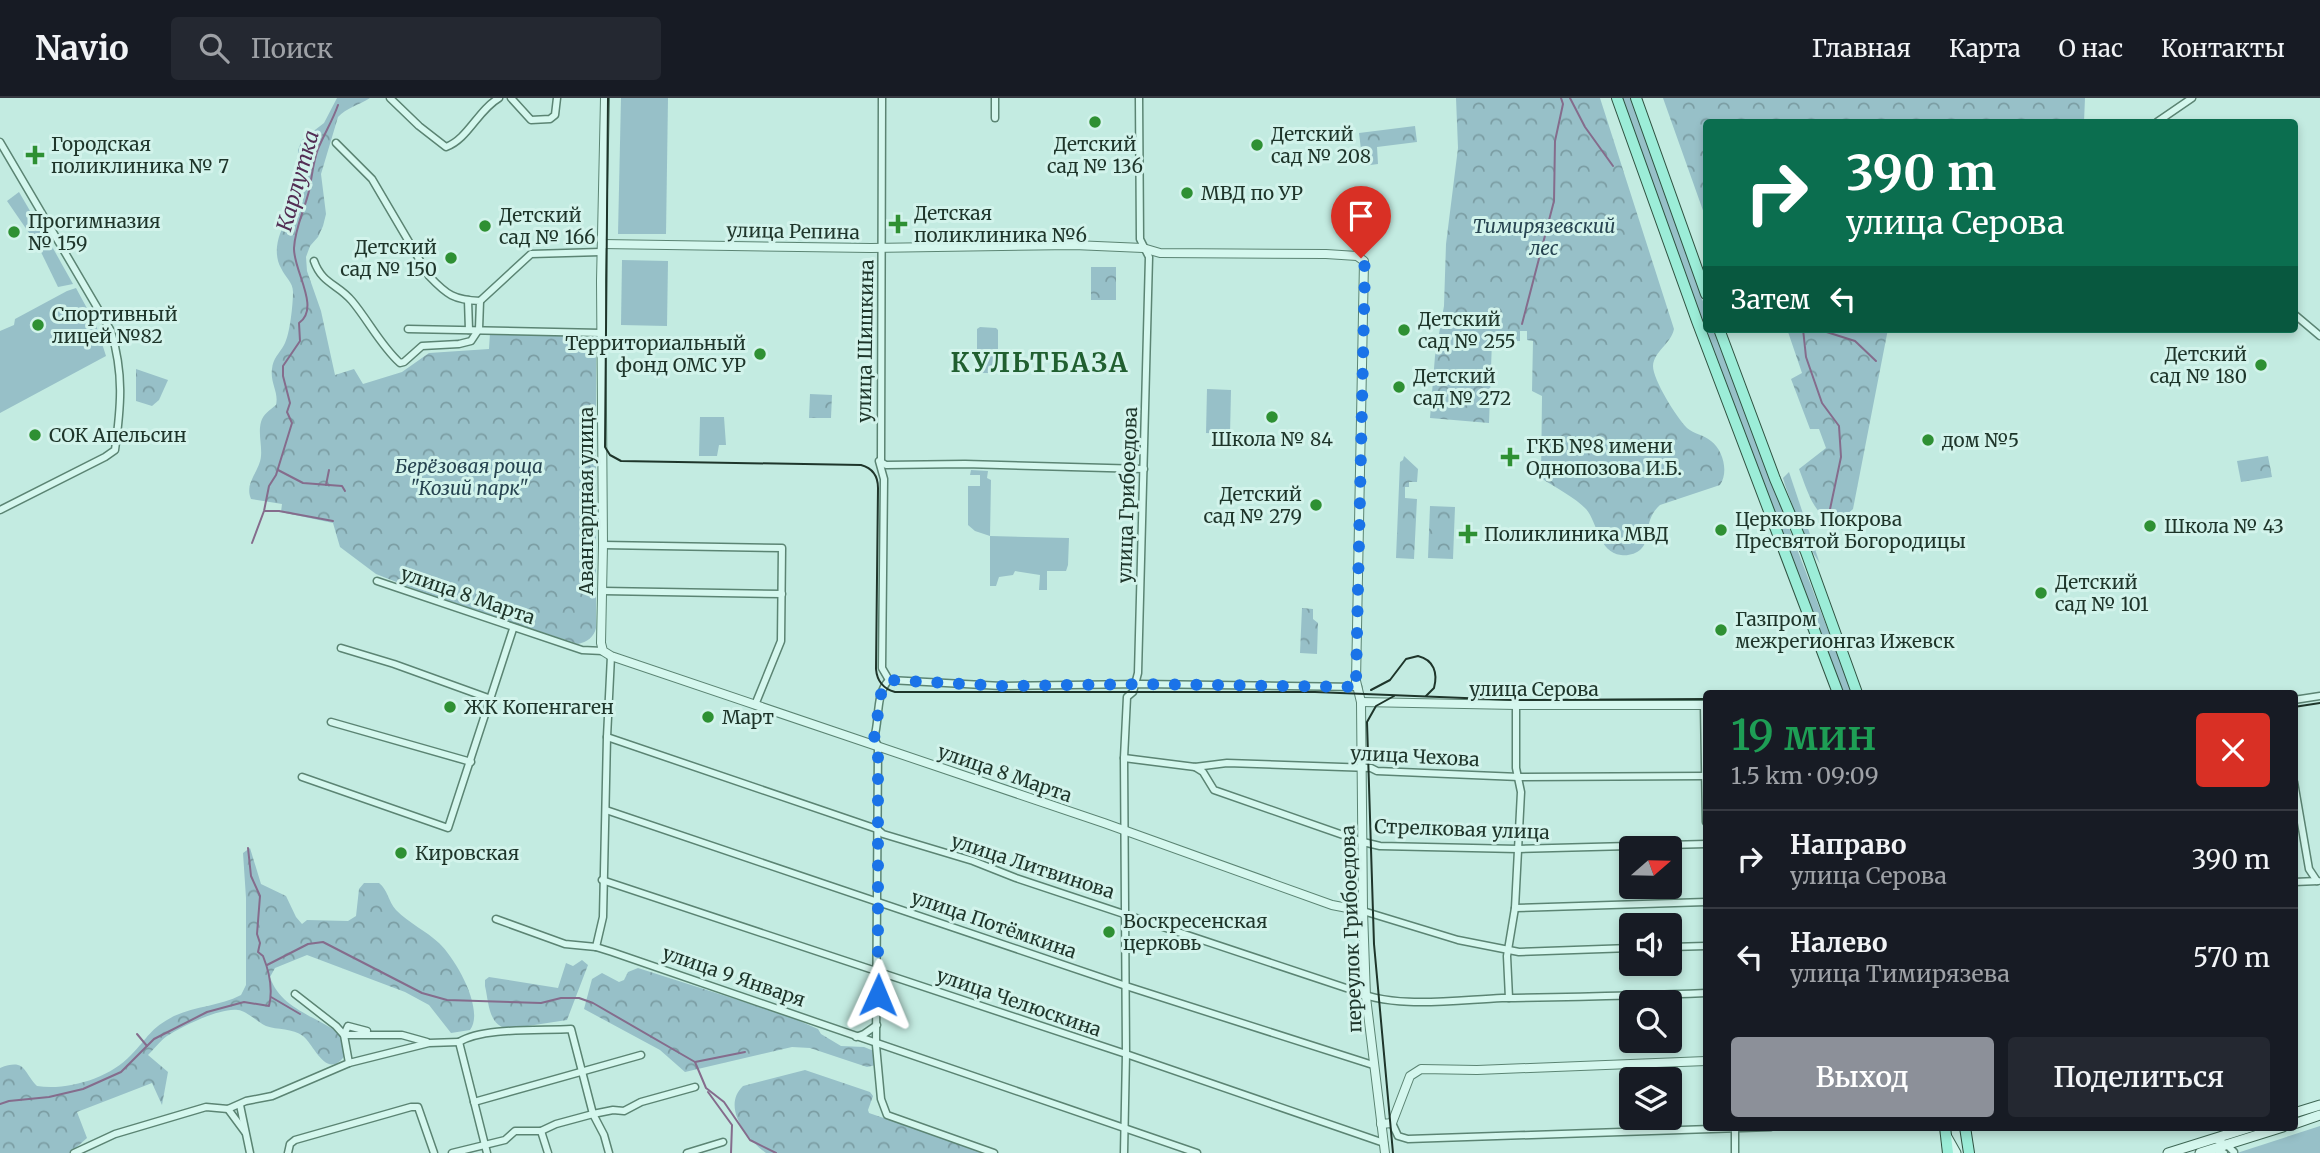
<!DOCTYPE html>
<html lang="ru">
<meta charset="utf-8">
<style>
:root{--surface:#171b24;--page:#242831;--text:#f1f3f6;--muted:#9ea1a6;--line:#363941;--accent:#8c9099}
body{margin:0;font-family:Merriweather,serif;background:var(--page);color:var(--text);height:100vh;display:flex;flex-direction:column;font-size:26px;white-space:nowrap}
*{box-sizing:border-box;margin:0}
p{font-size:23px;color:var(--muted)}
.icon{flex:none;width:38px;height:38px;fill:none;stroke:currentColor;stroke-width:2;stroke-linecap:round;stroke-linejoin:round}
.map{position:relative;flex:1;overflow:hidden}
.side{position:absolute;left:1703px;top:592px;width:595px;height:441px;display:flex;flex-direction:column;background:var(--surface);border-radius:7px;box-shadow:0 4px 10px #0003}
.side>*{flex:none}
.hud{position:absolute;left:1703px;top:21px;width:595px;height:214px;border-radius:7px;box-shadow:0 4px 10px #0003;background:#0b6e4f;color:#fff;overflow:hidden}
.needle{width:46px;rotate:70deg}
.buttons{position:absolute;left:1619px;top:738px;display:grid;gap:14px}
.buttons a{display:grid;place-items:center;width:63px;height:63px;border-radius:7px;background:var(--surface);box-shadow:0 4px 10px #0003;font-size:35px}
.pin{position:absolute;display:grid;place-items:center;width:60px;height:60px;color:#fff;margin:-72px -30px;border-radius:50% 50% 50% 0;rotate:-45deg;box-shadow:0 0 7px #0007}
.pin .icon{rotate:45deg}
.me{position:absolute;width:77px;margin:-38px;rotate:1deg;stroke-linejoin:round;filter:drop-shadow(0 0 5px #0008)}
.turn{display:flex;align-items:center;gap:24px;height:147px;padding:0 28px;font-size:32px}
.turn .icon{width:91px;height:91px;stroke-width:2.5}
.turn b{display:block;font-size:49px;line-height:60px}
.then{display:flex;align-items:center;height:66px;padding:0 28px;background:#0003;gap:14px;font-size:26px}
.round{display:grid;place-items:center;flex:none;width:74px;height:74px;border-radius:7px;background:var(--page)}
.overview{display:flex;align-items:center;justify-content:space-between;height:119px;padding:0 28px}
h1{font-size:42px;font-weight:600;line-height:52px;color:#1e9e55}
.button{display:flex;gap:14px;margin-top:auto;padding:14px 28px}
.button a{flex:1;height:80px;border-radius:7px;background:var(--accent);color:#fff;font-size:28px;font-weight:600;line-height:80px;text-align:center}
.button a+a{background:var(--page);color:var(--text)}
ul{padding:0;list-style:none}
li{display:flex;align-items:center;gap:21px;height:98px;padding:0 28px;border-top:2px solid var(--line)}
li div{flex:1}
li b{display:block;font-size:26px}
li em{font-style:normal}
header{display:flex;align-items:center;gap:42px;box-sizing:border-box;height:98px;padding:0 35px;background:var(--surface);border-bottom:2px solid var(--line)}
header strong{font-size:33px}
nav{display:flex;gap:38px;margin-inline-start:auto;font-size:24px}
.search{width:490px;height:63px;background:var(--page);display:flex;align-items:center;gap:18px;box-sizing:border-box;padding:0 24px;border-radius:7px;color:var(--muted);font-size:26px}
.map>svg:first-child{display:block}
</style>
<header>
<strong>Navio</strong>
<div class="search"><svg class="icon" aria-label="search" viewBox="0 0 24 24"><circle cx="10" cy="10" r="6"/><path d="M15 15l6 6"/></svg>Поиск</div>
<nav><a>Главная</a><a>Карта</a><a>О нас</a><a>Контакты</a></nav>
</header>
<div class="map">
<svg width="2320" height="1055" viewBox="0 0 2320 1055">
<defs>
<pattern id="forest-crowns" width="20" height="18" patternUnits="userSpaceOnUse" patternTransform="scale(1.75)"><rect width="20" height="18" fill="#97c0c8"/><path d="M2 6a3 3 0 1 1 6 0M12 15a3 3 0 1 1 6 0" fill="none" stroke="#7b9da3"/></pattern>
</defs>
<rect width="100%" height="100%" fill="#c3ebe1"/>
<g fill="#97c0c8">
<path d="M621,0H668L666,136H618Z"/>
<path d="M1622,0H1631L1706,212V231H1713L1852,595L1843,594L1705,230Z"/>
<path d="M19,94L47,142L38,148L7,103Z"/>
<path d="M50,145L73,186L58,189L40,152Z"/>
<path d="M622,162L668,163L667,228L621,227Z"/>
<path d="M76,190L96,227L106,258L0,315V233L14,227L15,221L67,193Z"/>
<path d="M980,229L996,230L998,232V274L996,275H979L977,273V231Z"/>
<path d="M1207,291L1231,292L1230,336L1206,335Z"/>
<path d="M700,319H724L726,347H719L717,358H699Z"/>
<path d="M971,372L988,373L987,380L991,382L990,438L1069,440L1068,467L1066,473H1047V492H1039L1040,477L1015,473L1013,477L999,479L996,488H990V438L975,433L968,427V388H980V377H970Z"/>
<path d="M1789,374L1820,466L1805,442L1785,387L1783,380Z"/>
<path d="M2320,1028V1055H2237Z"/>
</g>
<g fill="url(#forest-crowns)">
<path d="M337,0H370C359,7 346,10 338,19L321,76L326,116L323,128L318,139L310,148L306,159L307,173L321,213L335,277L354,271L363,286L402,274L429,255L489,251L490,235L596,238V530C594,539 587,544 578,546L422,494L376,476L340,449L333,425L281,414L282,406L251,401C244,385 260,373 261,358C262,347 258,335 261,324C263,316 270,312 276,307C279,294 270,285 272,271C273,260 279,256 284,247C290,237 293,206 293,194C293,184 285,179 281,170C272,154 279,134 288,119C292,113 299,109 303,104L304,78L298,52L302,42L324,25Z"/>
<path d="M1456,0H1600L1674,231C1671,246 1654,253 1653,268C1653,282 1677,320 1687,330C1694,336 1704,337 1711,343C1723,352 1729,374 1720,387L1660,407C1643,422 1651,442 1641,451C1636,456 1628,458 1621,457C1598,454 1598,425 1586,411C1576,400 1554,389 1541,380L1542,298L1532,293L1533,243L1527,242V233H1520V243H1492L1489,325L1430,320L1435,258L1444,208L1446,146L1458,50Z"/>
<path d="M1663,0H2085L2084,24H1706V121Z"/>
<path d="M1415,28L1417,44L1377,49L1378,66L1363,68L1359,35Z"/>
<rect x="1091" y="169" width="25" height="33"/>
<path d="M1787,231H1888L1853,411C1820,442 1808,394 1799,371L1826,350L1819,331H1810L1791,281L1802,275Z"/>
<path d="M136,271L168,282L159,302L152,308L136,303Z"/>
<path d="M810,296L832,297L831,320H809Z"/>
<path d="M1404,358L1418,371L1417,384H1409V389H1405V400L1417,401L1414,461L1396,460L1400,364L1403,362Z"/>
<path d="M2268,358L2272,379L2241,384L2237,363Z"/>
<path d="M1430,408L1455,409L1453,461L1428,460Z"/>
<path d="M1302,510L1313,511V521L1318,525L1317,556L1300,555Z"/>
<path d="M250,750L261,786L286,798L296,819L302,826L307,822L348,823L356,818L359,791L364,785H379C388,792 388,803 396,812C409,825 426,833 439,845C456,861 485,912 470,932L451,935L429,907L405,894L307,857L275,870L270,879C280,910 315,918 339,935L344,941L346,956C327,984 315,948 303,938C293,930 277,932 266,928C257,924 247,913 238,912C221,909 181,929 167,938C160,943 154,951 148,957L168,974L162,1007L152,985L77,1014L87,1040L70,1055H0V970C26,960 23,974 37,988C67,993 110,980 131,957C149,939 149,931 174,918C196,908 220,908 241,897L246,887V800L243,755Z"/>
<path d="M582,862L588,867L567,922L508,931C488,927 489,905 485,888V882L489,879L558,890L566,865L573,868Z"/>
<path d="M638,870L788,918L818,931L821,936L841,948L864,949L874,953L876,967L867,969L810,950L792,949L685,974L660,952L584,911L592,881L602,875L619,884L624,882L628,874Z"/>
<path d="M805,972L870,994L873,998L868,1012L869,1015L986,1055H766C747,1041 721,1009 743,988Z"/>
</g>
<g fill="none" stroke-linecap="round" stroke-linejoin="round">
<g stroke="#856c8c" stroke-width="2">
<path d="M1570,0L1585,29L1613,68"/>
<path d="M1522,226L1554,103L1555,43L1563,6L1561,0"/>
<path d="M1803,231L1806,259L1822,305L1839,328L1841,359L1829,416"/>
<path d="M1817,231L1855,243L1876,263"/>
<path d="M278,372L303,385L342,388L345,393"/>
<path d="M326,387L329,372"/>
<path d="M265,413H279L333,423"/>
<path d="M252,445L264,413L269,388L276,377L292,325L287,314L290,305L283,278V268L300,243L299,225C321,210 293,172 294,150C295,130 304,113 309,93C312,79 313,64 318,51C324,36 333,22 338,7"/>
<path d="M267,867L308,846L323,844L422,895L447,902L541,905L561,900H579L593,905L695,964L706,990L724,1004L750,1042L776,1055"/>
<path d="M271,899L300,916"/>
<path d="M137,936L147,948"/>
<path d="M695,964L745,954"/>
<path d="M708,994L732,1027L731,1055"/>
<path d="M0,1006L9,1003L49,999L83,991L121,974L154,941L207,914L244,904L269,908C273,892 269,873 263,858L258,854L260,845L257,836L260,798L251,778L248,750"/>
</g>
<defs>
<g id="minor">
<path d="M390,0L419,28L446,49C468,41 478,12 499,0"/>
<path d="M511,0L531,22L550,21L555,17L557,0"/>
<path d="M882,0L881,364L886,367L965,366L1144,371"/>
<path d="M995,20V0"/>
<path d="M2157,24L2192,0"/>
<path d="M0,44L111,233C124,276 121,308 115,352L105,359L0,412"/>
<path d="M314,163C322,186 338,186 352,203C368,222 381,248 400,265L404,264L422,248L459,246L471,243L479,231L480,203C454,202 447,197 429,178L372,81L336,45"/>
<path d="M468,202L469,232"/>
<path d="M480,203L531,156L601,154"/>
<path d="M2294,216L2320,238"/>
<path d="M408,231L601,235"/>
<path d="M879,363L884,381L882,570L889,582"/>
<path d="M603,447L782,450L781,543L755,607"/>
<path d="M377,483L582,552L603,553"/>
<path d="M603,493L782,496"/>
<path d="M341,550L394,566L491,601"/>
<path d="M889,582C875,596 880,622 874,640L878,648L876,947L881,1001L887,1017L994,1055"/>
<path d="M889,582L1002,588L1141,586L1358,589"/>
<path d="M2294,602L2320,598"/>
<path d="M1704,607L1706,724"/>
<path d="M331,624L471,664"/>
<path d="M607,639L877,731L883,736L973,763L1016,780L1349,891C1393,912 1454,902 1502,900C1570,899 1638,898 1706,895"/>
<path d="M1124,660L1195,669L1227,665L1371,670L1377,673L1519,679L1706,678"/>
<path d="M1195,669L1203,674L1214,692L1363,744L1380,748L1518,751L1706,746"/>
<path d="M302,679L448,730L513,531"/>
<path d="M2294,684L2309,771L2317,783"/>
<path d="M606,712L1126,888L1373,967"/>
<path d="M602,782L1126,956L1384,1045"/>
<path d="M2294,784L2318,783"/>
<path d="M1515,810L1706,804"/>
<path d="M1363,813L1458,842L1519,854L1631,850"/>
<path d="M496,821L565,846L596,849L612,854L1197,1055"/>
<path d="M596,849L603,819L607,639L611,558"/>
<path d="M1670,849L1706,848"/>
<path d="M295,896L336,928L344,937H402L427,944"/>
<path d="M1509,900L1507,858L1515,810L1521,694L1516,670V607"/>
<path d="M856,939L864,936L877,927"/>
<path d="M459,944C484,929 540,933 571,931L593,1016L604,1037L609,1055"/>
<path d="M459,944L487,1055"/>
<path d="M349,965L344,937L348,928L367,933"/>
<path d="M474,1004L641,957"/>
<path d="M240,1007L250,1055"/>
<path d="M228,1011L245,1034"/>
<path d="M1392,1025L1398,1038L1408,1041L1771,1029"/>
<path d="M1735,1029V1055"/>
<path d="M541,1033L548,1055"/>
<path d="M2215,1041L2227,1047L2234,1054"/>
<path d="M2214,1051L2224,1055"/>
<path d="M74,1055L115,1036L206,1009L228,1011L246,1003L272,998L349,965L429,945L459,944"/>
<path d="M288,1055L290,1046L295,1042L411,1009H418L434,1055"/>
<path d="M452,1055L505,1042L515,1033H541L556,1026L593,1016L613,1012L624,1013L641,1004L695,989"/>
<path d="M687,1055L723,1044"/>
<path d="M1124,1055L1126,956L1124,660L1127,599L1133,594L1138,575L1149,159L1140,141L1139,0"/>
</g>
<g id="tertiary">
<path d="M605,0L601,183L603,447L601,545L603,553L611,558L1104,725L1332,807L1363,813"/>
<path d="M602,146L871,150L1074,147L1143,150L1160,155L1326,156L1357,158L1364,163L1356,583L1361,604L1363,813L1366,899L1385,1055"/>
<path d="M1361,604L1516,607H1706"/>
<path d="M1381,1026L1392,1025L1410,978L1421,971L1477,972L1706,963"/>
</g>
<g id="secondary">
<path d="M2294,1015L2320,1007"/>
<path d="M2294,1026L2320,1017"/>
<path d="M1947,1039L1956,1055"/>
<path d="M2168,1055L2251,1029"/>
<path d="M2200,1055L2283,1029"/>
</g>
<g id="primary">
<path d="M1617,0L1697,223L1838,595"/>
<path d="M1636,0L1706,196"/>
<path d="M1719,231L1775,381L1806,454L1857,595"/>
<path d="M1945,1029L1948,1055"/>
<path d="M1965,1029L1969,1055"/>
</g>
</defs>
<use href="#minor" stroke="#5b8473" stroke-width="9"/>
<use href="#tertiary" stroke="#5b8473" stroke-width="10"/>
<use href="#secondary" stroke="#3e6654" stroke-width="11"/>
<use href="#primary" stroke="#2f5241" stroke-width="12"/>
<use href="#minor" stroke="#d5f7ee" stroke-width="6"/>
<use href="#tertiary" stroke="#d5f7ee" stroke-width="8"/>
<use href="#secondary" stroke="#d5f7ee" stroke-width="9"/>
<use href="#primary" stroke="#9cedd8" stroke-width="10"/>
<g stroke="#1e352a" stroke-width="2">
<path d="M608,0L605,349L610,357L621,363L861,367C872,370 878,378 878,390L876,571C877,583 884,591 895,594H1315L1514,602L1706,601"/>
<path d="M1371,592L1390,582L1406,561L1418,558C1434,562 1438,575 1434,590L1426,598"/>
<path d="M2294,609L2320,605"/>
<path d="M1393,1055L1374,846L1367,624L1376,608L1394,598"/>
</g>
</g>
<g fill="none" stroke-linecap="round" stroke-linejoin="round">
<path stroke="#1a73e8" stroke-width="12" stroke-dasharray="0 21.6" d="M878,897V648L874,640C880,622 875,596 889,582L1002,588L1141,586L1358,589L1356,583L1365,169L1361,160"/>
</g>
<g fill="#2e9033" stroke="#d2f3eb" stroke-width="2.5">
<circle cx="1095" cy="24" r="7"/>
<circle cx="1257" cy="47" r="7"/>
<path d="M31.5 46.5h7v7h7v7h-7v7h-7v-7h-7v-7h7z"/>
<circle cx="1187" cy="95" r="7"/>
<path d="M894.5 115.5h7v7h7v7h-7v7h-7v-7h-7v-7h7z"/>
<circle cx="485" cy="128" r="7"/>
<circle cx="14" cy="134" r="7"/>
<circle cx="451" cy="160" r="7"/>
<circle cx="38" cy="227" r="7"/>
<circle cx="1404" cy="232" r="7"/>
<circle cx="760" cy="256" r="7"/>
<circle cx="2261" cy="267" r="7"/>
<circle cx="1399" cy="289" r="7"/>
<circle cx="1272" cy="319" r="7"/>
<circle cx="35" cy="337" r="7"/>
<circle cx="1928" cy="342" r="7"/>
<path d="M1506.5 348.5h7v7h7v7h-7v7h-7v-7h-7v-7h7z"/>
<circle cx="1316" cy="407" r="7"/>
<circle cx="2150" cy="428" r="7"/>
<circle cx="1721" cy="432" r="7"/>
<path d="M1464.5 425.5h7v7h7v7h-7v7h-7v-7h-7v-7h7z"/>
<circle cx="2041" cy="495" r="7"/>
<circle cx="1721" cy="532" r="7"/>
<circle cx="450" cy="609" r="7"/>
<circle cx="708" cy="619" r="7"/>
<circle cx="401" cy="755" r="7"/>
<circle cx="1109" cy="834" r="7"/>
</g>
<g text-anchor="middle" stroke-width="6" stroke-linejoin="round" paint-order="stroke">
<g font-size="19" fill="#1e352a" stroke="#d2f3eb" text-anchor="start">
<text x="1271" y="43">Детский<tspan x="1271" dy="22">сад № 208</tspan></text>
<text x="51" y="53">Городская<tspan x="51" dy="22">поликлиника № 7</tspan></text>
<text x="1095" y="53" text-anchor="middle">Детский<tspan x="1095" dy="22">сад № 136</tspan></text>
<text x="1201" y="102">МВД по УР</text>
<text x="914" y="122">Детская<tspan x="914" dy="22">поликлиника №6</tspan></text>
<text x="499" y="124">Детский<tspan x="499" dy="22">сад № 166</tspan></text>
<text x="28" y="130">Прогимназия<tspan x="28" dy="22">№ 159</tspan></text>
<text x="437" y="156" text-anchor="end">Детский<tspan x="437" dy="22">сад № 150</tspan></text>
<text x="52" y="223">Спортивный<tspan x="52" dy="22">лицей №82</tspan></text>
<text x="1418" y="228">Детский<tspan x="1418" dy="22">сад № 255</tspan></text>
<text x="746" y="252" text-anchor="end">Территориальный<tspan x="746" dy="22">фонд ОМС УР</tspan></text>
<text x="2247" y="263" text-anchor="end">Детский<tspan x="2247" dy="22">сад № 180</tspan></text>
<text x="1413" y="285">Детский<tspan x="1413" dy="22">сад № 272</tspan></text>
<text x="49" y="344">СОК Апельсин</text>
<text x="1272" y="348" text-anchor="middle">Школа № 84</text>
<text x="1942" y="349">дом №5</text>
<text x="1526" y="355">ГКБ №8 имени<tspan x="1526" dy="22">Однопозова И.Б.</tspan></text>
<text x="1302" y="403" text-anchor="end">Детский<tspan x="1302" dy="22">сад № 279</tspan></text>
<text x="1735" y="428">Церковь Покрова<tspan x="1735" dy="22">Пресвятой Богородицы</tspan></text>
<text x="2164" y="435">Школа № 43</text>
<text x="1484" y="443">Поликлиника МВД</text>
<text x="2055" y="491">Детский<tspan x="2055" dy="22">сад № 101</tspan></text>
<text x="1735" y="528">Газпром<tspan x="1735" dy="22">межрегионгаз Ижевск</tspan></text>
<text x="464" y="616">ЖК Копенгаген</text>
<text x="722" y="626">Март</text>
<text x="415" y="762">Кировская</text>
<text x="1123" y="830">Воскресенская<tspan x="1123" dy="22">церковь</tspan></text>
</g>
<g font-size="19" font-style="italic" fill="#264350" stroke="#d2f3eb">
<text x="1544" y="135">Тимирязевский<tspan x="1544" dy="22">лес</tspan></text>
<text x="469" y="375">Берёзовая роща<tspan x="469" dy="22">"Козий парк"</tspan></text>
</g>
<g font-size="19" fill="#1e352a" stroke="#d2f3eb">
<text transform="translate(793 133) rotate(1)" y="7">улица Репина</text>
<text transform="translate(865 243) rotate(-89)" y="7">улица Шишкина</text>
<text transform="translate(1127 397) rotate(-88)" y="7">улица Грибоедова</text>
<text transform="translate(586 403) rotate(-90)" y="7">Авангардная улица</text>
<text transform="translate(468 497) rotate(19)" y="7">улица 8 Марта</text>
<text x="1534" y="598">улица Серова</text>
<text transform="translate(1415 658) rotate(3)" y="7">улица Чехова</text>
<text transform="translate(1005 675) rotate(19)" y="7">улица 8 Марта</text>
<text transform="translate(1462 731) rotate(2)" y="7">Стрелковая улица</text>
<text transform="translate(1033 768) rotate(18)" y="7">улица Литвинова</text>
<text transform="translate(994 826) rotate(19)" y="7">улица Потёмкина</text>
<text transform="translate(1351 831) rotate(-92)" y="7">переулок Грибоедова</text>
<text transform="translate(734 878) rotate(19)" y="7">улица 9 Января</text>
<text transform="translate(1019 904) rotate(19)" y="7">улица Челюскина</text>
</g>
<g font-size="21" font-style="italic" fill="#532e54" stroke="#d2f3eb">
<text transform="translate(298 83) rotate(-74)" y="7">Карлутка</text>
</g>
<g font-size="26" font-weight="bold" letter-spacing="2" fill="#205f30" stroke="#d2f3eb">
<text x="1040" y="274">КУЛЬТБАЗА</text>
</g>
</g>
</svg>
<div class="buttons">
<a><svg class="needle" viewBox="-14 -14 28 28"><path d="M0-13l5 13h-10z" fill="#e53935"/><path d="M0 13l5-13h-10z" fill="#9ea1a6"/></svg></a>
<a><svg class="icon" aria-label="sound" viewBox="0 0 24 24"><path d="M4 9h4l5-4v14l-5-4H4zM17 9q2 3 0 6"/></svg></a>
<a><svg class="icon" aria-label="search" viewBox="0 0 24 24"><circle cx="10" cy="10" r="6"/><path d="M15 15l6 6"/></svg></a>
<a><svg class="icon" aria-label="layers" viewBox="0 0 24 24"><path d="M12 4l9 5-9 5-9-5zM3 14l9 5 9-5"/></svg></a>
</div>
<div class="pin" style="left:1361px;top:160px;background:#d93025"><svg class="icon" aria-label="arrive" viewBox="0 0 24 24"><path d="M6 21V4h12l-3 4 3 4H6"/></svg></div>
<svg class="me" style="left:878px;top:897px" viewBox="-20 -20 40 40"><path d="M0-17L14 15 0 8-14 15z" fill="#1a73e8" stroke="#fff" stroke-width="4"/></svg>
<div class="hud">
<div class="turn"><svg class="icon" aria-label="right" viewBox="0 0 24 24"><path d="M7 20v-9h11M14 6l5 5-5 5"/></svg><div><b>390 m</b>улица Серова</div></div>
<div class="then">Затем<svg class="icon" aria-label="left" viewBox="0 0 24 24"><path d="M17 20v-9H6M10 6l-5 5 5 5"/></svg></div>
</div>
<section class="side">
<div class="overview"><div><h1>19 мин</h1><p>1.5 km · 09:09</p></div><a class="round" style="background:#d93025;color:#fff"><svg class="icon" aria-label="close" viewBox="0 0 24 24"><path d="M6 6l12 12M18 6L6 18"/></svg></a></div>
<ul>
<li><svg class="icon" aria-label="right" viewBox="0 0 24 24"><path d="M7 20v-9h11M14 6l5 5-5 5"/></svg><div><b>Направо</b><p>улица Серова</p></div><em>390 m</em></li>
<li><svg class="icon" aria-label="left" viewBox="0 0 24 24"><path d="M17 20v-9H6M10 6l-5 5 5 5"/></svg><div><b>Налево</b><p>улица Тимирязева</p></div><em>570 m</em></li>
</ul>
<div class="button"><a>Выход</a><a>Поделиться</a></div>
</section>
</div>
